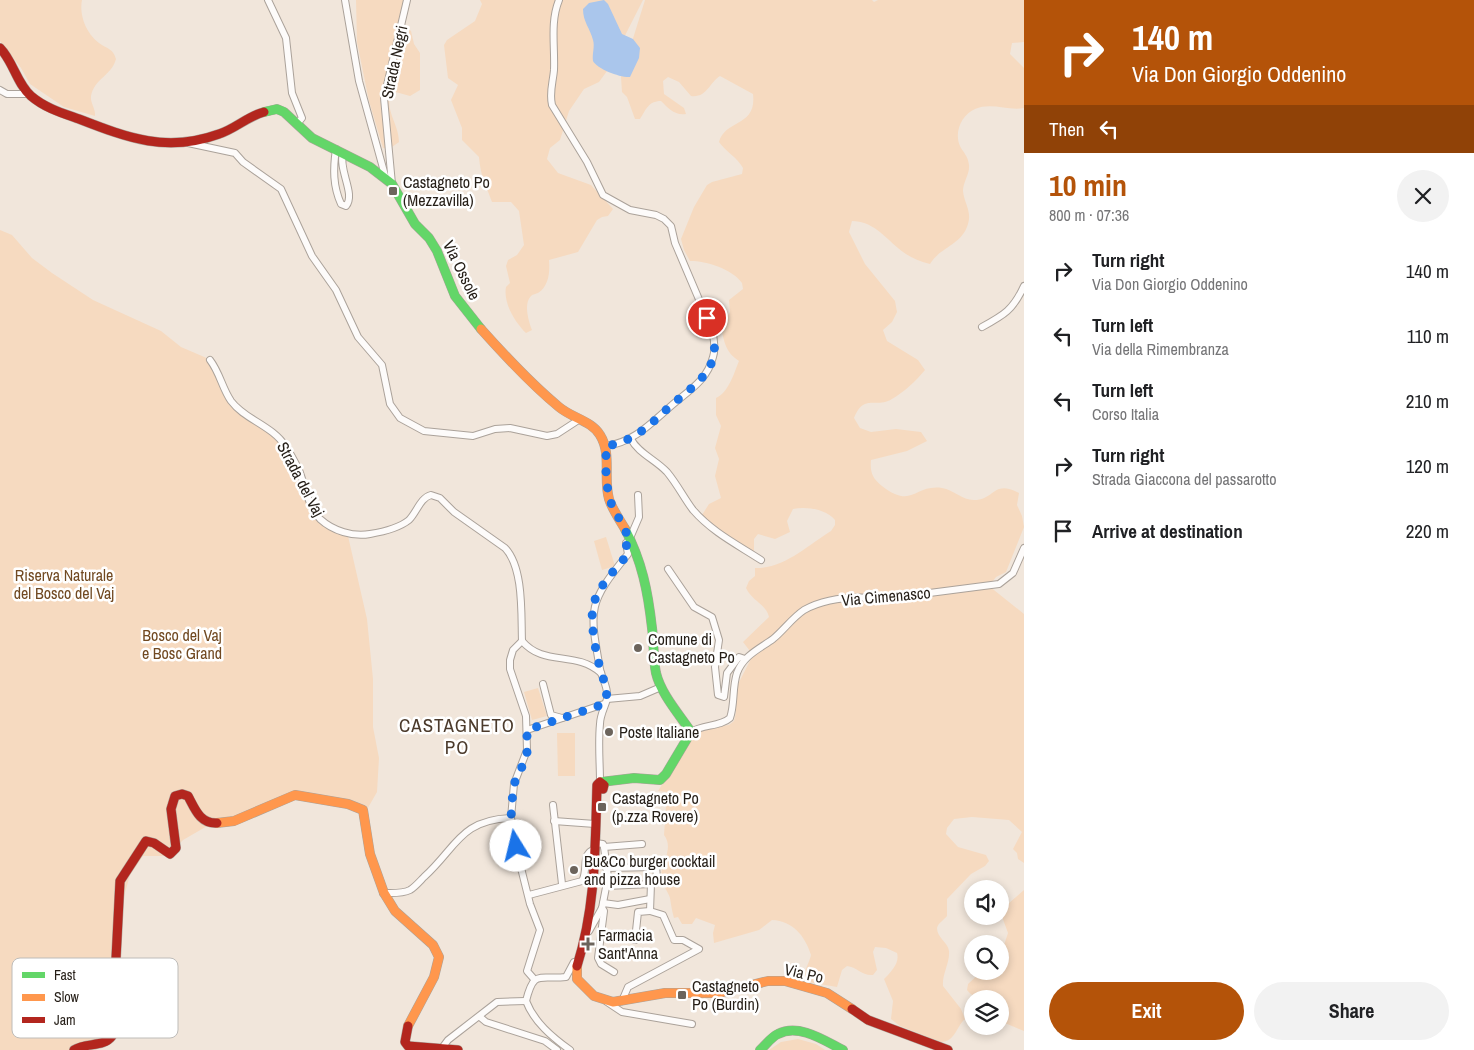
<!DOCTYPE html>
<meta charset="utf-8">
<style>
:root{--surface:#fff;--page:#f2f2f2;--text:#202124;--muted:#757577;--accent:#b45309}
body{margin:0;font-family:"Archivo Narrow",sans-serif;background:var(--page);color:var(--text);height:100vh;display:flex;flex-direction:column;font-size:19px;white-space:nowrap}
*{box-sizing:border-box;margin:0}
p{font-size:16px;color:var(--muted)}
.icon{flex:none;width:28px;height:28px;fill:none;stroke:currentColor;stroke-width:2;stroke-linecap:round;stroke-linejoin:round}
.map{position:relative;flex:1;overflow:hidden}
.details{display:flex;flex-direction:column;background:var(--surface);width:450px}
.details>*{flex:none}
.top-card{background:#b45309;color:#fff;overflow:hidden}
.buttons{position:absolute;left:964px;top:880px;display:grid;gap:10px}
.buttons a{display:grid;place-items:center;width:45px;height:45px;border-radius:50%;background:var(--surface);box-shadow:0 2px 8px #0003;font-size:25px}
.pin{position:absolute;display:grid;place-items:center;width:42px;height:42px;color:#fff;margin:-21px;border:2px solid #fff;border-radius:50%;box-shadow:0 1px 5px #0007}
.me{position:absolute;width:55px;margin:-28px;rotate:351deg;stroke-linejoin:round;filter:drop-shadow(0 0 4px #0008)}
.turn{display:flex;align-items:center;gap:18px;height:105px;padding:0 25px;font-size:22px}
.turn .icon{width:65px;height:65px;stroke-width:2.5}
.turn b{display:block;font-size:35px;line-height:42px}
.then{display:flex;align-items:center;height:48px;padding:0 25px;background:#0003;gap:10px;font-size:19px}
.round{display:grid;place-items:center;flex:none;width:52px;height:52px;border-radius:26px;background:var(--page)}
.overview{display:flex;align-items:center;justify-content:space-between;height:85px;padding:0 25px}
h1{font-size:30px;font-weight:800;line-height:38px;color:var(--accent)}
.primary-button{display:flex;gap:10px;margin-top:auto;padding:10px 25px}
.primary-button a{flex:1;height:58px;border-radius:30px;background:var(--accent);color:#fff;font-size:20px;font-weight:800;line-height:58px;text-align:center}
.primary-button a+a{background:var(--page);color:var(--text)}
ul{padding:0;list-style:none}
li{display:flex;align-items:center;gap:15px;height:65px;padding:0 25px}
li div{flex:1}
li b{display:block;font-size:19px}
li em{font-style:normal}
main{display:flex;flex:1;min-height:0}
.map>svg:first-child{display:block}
</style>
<main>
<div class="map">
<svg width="1024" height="1050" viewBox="0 0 1024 1050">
<rect width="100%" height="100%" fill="#f1e6db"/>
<g fill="#f6dac0">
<path d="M0,0H82C79,15 86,33 99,43C107,49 113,48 116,59C112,75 94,79 91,96C90,103 96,109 95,116L64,107L30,84L21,68L0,41Z"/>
<path d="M356,0H404L402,24L411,31L414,44L420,53V90L410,96L392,91C383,109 399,123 399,142L389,149L383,148L369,101L357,42Z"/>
<path d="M480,0H643L607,71L599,82L584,89L569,111L560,140L550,148L547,159L558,173L591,185L613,209L608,216L602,217L597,220L578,252L549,260C550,272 549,286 538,293C536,294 533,294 531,296C523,304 529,322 532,330L526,333C515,322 503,303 506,287L510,283L506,266L508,260L517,255L524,245L519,211L511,202H492C485,182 481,178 479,157L462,140V128L451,100L458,85L448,78L444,45L447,40L475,21L482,4Z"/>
<path d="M645,0H872L874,2L878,0H1024V42L1012,43L1010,54L1024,68V108C1008,111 991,102 975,109C961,115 953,134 961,148C965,154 968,157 969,165C970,174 963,182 963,191C964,203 972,211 968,224C962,245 940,247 930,264C918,261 907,256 898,248C884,236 872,221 852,221L849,232L865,264L895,301L897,312L892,322L883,330L887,341L918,360L925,370C916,381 904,392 892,399C876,409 864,393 854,418L860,428L871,432L896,429L921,432L927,441L907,451L871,460C870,472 872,478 882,486C913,510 914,484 942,488C954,490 962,500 974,500C995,500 993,479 1019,493L1017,505L1022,516L1024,527L1006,572L996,577L989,586L1024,614V863L1018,859L1017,853L1013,849L1022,832L1009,820L972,817L954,819L947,828L946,834L958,847L986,855L989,861L985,866L971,874L947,899V916C944,920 938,923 937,928C937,938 948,942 949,951C950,963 942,974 943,986L961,1009L965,1019C956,1027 955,1042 941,1042L900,1026L891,1019L893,1001L884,979C891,972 900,963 897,953L886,948L875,947L873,952L877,970L873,975C862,976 857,967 847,966L842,970L837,987L808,982C801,972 809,965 811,955C805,936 793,921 772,920L759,930L714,943L713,933L715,925L696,918L692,924H682L678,917L674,918C672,911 671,905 670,898C668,891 661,884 661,876C662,862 674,848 664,835L667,792L658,791L694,734L704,728L729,725L734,721L736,712V688L753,655L743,642L769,617C766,604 752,601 746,588L749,581L755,576V568C784,569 808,545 831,531L835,525V520C826,509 806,506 793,509L787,521L790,532L775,539L758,534L754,539V552L718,530L702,515L709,504L721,498L715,476L719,459L715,448L721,426L716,415V398C729,392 734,373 739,361C726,353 724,342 721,327L730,312L729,300L743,289L742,283C732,269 707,261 690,261L684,250L681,239L694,207L707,185L712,182L742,174L743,168C737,157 726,152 719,142C725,119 757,127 753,94L720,76C709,83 707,98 691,96L679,82L668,77L663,81L664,94L684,108L686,114C675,116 668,108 661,101C648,101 646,110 640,119H635L627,97L622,92L621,77Z"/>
<path d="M0,230L12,235L32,258L52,273L93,300L161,331L181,347L209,359L235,411L256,422L284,445L299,475L318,521L331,530L348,536L367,619L373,679V727L379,758L377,792L365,813L314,798L288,799L209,825L183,840L168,856H143L130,875L123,900L108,1044L92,1050H0Z"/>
<path d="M606,537L615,566L602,570L594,541Z"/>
<path d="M538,688L547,716L532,720L524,692Z"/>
<path d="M557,733H575V776H558Z"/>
<path d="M1024,890V1031L1000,1021V999C988,999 974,1000 967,990L968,984L982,971H1000V946L1004,945L1008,933L1000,911Z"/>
<path d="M798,1039L816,1044L825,1050H769L781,1042Z"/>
</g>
<path fill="#aac6ec" d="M604,0L608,4L622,34L633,39L640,48L639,58L630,77C621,78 597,69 593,61C592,53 595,47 593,40C590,28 583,22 583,9L589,3Z"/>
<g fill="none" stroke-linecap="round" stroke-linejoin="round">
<defs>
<g id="street">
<path d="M268,0L286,38L292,93L302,118L297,124"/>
<path d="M345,0L359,81L386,179"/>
<path d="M559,0C550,22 555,46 554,70C553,82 549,93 552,105L587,162L603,195L630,210L656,215L664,219L671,226L675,243L712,330C714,339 716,349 713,357C707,381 688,391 671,406C650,424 634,442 606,446"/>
<path d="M0,90L7,94H29"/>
<path d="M188,143L235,153L243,162L281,189L312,256L336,290L358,337L382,365L390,404L400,418L424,431L473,436L495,429L510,428L547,436L557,434L580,419"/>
<path d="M336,149C333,169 333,186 341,204L346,206C356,194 338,170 343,153"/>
<path d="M392,184L384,98L407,0"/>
<path d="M982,327C1004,315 1013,310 1024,286"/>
<path d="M210,360C220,373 222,388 231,401C245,420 272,425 286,447C291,454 295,462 299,470C305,485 308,507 320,519C333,531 353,537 370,534C382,532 399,528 409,520C417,512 420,498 431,495L440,498L454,512L505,548C524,568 521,615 522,641"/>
<path d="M631,439C638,453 656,460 667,472C677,484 684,498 693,510C712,532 738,545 761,560"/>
<path d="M630,538L639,517L638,495"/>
<path d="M668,569L694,607L712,617L719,640L715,667L718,695L724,697L727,673L739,657L745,659"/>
<path d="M522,641L513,650L510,660V669L526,716L527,750L514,784L511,818L519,860L530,904L540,930L527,971L534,979"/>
<path d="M522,641C544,667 575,650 601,673"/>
<path d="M543,684L551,715L562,718"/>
<path d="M607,699L640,696L661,687"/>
<path d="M527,730L604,704"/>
<path d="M691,732C703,724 720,727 730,718C735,704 732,688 737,673C743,656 759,649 773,639C784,630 792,618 804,610C828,597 857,596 883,599L999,584L1013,573L1024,548"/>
<path d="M600,782C600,763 598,743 600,724C600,715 605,707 607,699C609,688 602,679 600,669C589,608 588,603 628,554L626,543L630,540"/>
<path d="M553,805L562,884"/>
<path d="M554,821L595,824"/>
<path d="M604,847L642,844"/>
<path d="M606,868L656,867L657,878L651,884L650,911L663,915L674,940H683L699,949L628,987L622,1001"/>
<path d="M606,886L651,884"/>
<path d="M383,893C392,893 402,894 410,890C415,887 420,881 424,877C457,847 460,820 511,818"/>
<path d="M529,895L582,881C589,869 580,854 595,849"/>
<path d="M603,903L618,905L650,899"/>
<path d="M602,908L604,911L598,958L601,964L614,972"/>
<path d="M589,931L602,908L608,877L604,847L603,844L595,843"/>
<path d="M635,940L638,912L650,911"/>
<path d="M526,1001C534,969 539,980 566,977L574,962L578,963"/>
<path d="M526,1001C534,1022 552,1037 570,1050"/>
<path d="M607,1002L622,1012L692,1024"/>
<path d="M480,1017L486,1022L545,1041L557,1050"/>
<path d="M442,1048L448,1040L497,1002L526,1001"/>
</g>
<g id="fast">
<path d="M264,112L277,109L284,112L312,138L370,167L392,184L415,224L429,238L437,251L455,296L481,329"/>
<path d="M601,782L634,778L660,780L666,774L691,732C679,714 661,694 656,673C653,659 654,642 652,628C648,592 642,561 625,529"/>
<path d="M760,1050C766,1045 771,1037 778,1034C799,1023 825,1041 843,1050"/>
</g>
<g id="slow">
<path d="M481,329C506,357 531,384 559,407C572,418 592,421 600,435C612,454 603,478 609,499C612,509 620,520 625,529"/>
<path d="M217,823L234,821L295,795L348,804L363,810L370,854L384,893L395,911L433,945L439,957L434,977L408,1026"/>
<path d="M577,966V979L594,996L613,1002L665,993H719L768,981H785L827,993L852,1009"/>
</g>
<g id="jam">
<path d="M0,48C13,61 17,84 31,96C45,108 62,113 79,119C128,138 167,153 219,134C235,129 248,116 264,112"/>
<path d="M577,966C596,906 595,848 597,785L600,782L604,785L603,789L597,788"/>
<path d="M852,1009L868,1020L948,1050"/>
<path d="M408,1026L405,1042L408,1046L458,1050"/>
<path d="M74,1050C86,1042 103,1048 112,1036L120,881L146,841L154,843L170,854L176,848L171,809L175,796L182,794L188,796C195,809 200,824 217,823"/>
</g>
</defs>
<use href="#street" stroke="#aba29a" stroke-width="8"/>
<use href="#fast" stroke="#aba29a" stroke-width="10"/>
<use href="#slow" stroke="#aba29a" stroke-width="10"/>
<use href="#jam" stroke="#aba29a" stroke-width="10"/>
<use href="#street" stroke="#fdfbfa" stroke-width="6"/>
<use href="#fast" stroke="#63d668" stroke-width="9"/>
<use href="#slow" stroke="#ff974d" stroke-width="9"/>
<use href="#jam" stroke="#b3261e" stroke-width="9"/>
</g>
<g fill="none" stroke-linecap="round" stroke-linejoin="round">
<path stroke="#1a73e8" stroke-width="9" stroke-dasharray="0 16.2" d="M516,846L511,818L512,801L514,784L527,756V730L604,704C610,692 604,683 601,671C596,655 590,622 593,606C598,586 616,569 628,554L626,543L630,540L609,499L606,476V446C632,442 648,427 667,409C698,381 729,367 707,318"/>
</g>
<g fill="#6c645c" stroke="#fff" stroke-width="2">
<rect x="388" y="186" width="10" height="10" rx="2.5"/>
<circle cx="638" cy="648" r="5"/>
<circle cx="609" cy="732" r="5"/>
<rect x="597" y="802" width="10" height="10" rx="2.5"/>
<circle cx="574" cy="870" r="5"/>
<path d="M585.5 936.5h5v5h5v5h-5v5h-5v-5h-5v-5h5z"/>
<rect x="677" y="990" width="10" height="10" rx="2.5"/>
</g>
<g text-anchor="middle" stroke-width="5" stroke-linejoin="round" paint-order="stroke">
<g font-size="16" fill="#251e17" stroke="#fff">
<text transform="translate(394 62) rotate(-78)" y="6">Strada Negri</text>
<text transform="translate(462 270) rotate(64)" y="6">Via Ossole</text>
<text transform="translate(301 479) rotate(62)" y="6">Strada del Vaj</text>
<text transform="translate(886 596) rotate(-5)" y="6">Via Cimenasco</text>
<text transform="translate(804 973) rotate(13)" y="6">Via Po</text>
</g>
<g font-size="16" fill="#251e17" stroke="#fff" text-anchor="start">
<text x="403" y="188">Castagneto Po<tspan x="403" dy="18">(Mezzavilla)</tspan></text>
<text x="648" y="645">Comune di<tspan x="648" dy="18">Castagneto Po</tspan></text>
<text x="619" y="738">Poste Italiane</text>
<text x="612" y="804">Castagneto Po<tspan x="612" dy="18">(p.zza Rovere)</tspan></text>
<text x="584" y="867">Bu&amp;Co burger cocktail<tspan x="584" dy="18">and pizza house</tspan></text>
<text x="598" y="941">Farmacia<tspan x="598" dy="18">Sant'Anna</tspan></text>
<text x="692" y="992">Castagneto<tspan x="692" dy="18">Po (Burdin)</tspan></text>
</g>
<g font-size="16" fill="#714921" stroke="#fff">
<text x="64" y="581">Riserva Naturale<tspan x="64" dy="18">del Bosco del Vaj</tspan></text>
<text x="182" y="641">Bosco del Vaj<tspan x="182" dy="18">e Bosc Grand</tspan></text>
</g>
<g font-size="19" letter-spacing="1" fill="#4b3a2b" stroke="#fff">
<text x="457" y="732">CASTAGNETO<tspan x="457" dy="22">PO</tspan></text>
</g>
</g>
<rect x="12" y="958" width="166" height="80" rx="8" fill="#fff" stroke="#bebcb9" stroke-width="1"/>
<rect x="22" y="972" width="23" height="6" fill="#63d668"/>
<rect x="22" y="994" width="23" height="7" fill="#ff974d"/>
<rect x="22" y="1017" width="23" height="6" fill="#b3261e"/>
<g font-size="14" fill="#251e17">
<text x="54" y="980">Fast</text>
<text x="54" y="1002">Slow</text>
<text x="54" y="1025">Jam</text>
</g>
</svg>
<div class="buttons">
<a><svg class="icon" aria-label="sound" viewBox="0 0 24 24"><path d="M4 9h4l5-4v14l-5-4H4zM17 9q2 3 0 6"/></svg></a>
<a><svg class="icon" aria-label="search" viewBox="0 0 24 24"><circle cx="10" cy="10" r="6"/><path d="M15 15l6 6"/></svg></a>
<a><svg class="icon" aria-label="layers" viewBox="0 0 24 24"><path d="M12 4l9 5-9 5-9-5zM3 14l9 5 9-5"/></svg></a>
</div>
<div class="pin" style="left:707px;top:318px;background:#d93025"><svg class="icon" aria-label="arrive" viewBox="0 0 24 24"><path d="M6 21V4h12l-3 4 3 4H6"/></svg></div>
<svg class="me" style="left:516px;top:846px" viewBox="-20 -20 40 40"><circle r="19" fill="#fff"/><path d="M0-13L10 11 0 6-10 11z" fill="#1a73e8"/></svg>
</div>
<section class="details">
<div class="top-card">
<div class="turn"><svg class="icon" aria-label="right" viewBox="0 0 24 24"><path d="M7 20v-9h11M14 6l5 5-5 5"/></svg><div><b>140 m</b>Via Don Giorgio Oddenino</div></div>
<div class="then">Then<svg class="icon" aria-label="left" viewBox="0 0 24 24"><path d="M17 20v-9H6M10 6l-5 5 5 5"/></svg></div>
</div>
<div class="overview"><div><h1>10 min</h1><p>800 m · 07:36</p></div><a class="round"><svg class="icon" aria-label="close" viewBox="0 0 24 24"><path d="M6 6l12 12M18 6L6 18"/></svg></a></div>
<ul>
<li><svg class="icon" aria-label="right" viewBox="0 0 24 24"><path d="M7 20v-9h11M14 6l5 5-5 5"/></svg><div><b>Turn right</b><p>Via Don Giorgio Oddenino</p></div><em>140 m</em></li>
<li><svg class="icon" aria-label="left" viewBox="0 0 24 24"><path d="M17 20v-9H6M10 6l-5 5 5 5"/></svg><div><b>Turn left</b><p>Via della Rimembranza</p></div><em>110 m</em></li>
<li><svg class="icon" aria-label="left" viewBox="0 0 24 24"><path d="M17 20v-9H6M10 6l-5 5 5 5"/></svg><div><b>Turn left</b><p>Corso Italia</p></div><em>210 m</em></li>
<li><svg class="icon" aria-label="right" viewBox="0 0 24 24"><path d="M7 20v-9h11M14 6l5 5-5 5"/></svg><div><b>Turn right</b><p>Strada Giaccona del passarotto</p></div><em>120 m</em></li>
<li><svg class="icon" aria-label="arrive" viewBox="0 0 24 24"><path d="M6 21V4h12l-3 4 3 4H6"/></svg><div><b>Arrive at destination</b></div><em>220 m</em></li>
</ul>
<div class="primary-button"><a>Exit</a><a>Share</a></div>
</section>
</main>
